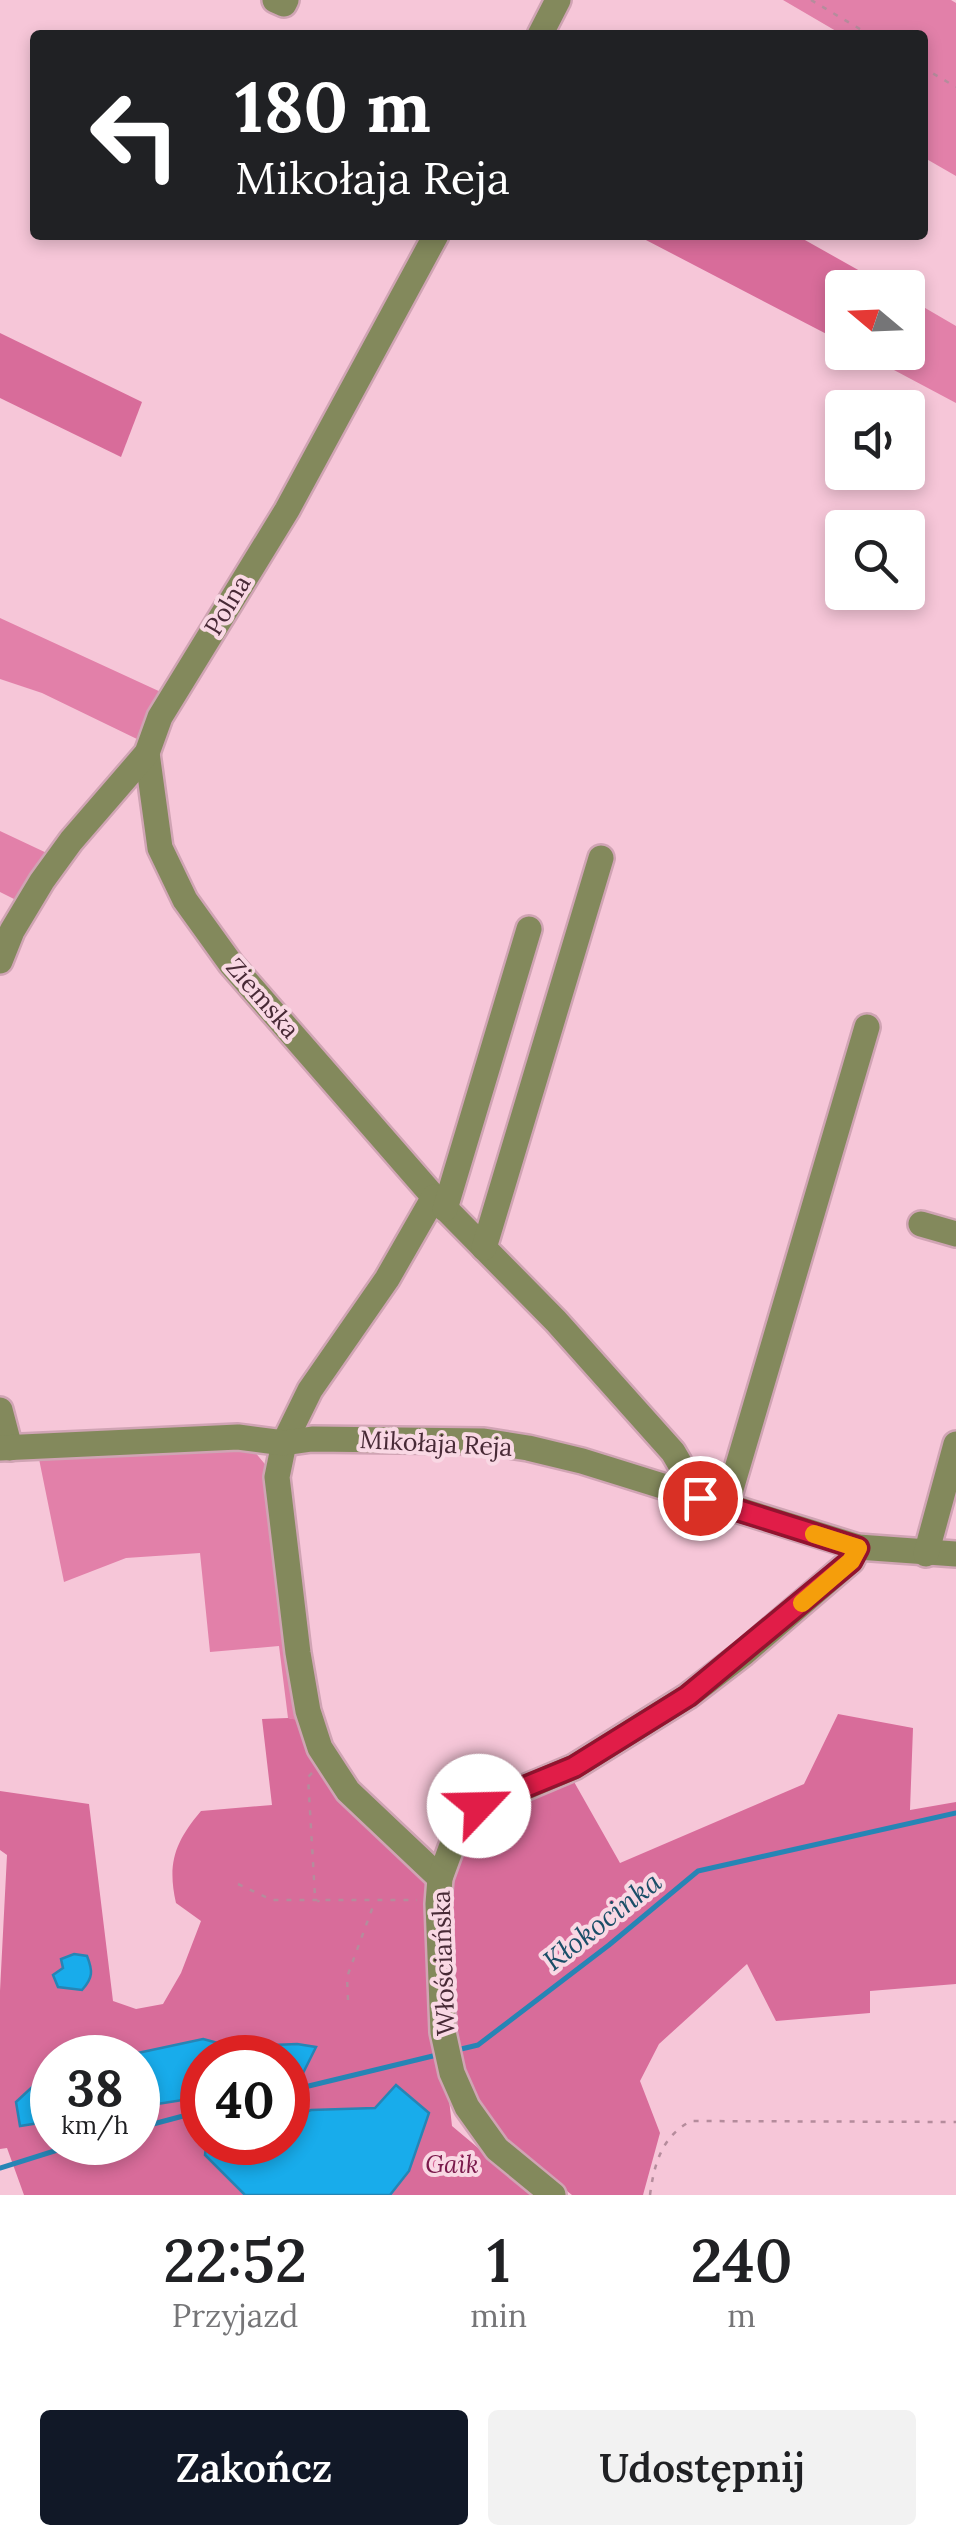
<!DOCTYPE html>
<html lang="pl">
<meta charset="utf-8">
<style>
:root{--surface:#fff;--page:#f2f2f2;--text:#202124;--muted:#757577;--accent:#111827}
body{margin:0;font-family:Lora,serif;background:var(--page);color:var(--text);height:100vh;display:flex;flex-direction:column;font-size:38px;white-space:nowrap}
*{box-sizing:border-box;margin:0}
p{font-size:32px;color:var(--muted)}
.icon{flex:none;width:55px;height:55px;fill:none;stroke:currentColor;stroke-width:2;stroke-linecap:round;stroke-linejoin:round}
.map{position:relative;height:2195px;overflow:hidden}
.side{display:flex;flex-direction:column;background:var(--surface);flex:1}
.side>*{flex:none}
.top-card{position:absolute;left:30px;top:30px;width:898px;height:210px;border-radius:10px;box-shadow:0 5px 15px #0003;background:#202124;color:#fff;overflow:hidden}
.needle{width:65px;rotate:289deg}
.buttons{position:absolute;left:825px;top:270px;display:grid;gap:20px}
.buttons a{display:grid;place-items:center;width:100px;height:100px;border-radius:10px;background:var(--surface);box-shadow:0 5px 15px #0003;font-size:50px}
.speed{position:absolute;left:30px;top:2035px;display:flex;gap:20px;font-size:50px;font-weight:700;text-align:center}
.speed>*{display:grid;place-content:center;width:130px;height:130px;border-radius:50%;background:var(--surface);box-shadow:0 5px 15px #0003;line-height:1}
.speed small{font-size:25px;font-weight:400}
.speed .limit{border:15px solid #d22;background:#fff;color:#111}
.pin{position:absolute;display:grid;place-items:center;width:85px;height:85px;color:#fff;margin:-42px;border:5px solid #fff;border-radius:50%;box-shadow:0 2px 10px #0007}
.me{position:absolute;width:110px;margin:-55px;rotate:66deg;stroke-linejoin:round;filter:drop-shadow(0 0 8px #0008)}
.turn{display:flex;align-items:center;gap:35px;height:210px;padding:0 40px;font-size:45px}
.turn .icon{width:130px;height:130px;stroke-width:2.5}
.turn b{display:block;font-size:70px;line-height:85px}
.eta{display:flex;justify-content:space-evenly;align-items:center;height:170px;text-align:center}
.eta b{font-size:60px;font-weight:600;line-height:70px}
.cta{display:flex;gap:20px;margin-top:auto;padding:20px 40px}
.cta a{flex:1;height:115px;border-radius:10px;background:var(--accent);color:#fff;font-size:40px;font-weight:600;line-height:115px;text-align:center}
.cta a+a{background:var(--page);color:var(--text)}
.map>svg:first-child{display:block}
</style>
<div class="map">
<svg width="956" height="2195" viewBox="0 0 956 2195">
<rect width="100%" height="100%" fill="#f6c6d8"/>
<g fill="#e280a9">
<path d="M783,0H951L956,3V176L923,157L922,35H834L836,31Z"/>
<path d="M908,298L956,326V403L862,353L908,352Z"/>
<path d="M0,618L163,693L139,740L42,693L0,679Z"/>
<path d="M0,831L51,855L22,903L0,892Z"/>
<path d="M222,1447L254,1451L269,1469L305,1722L288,1718L279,1646L210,1652L200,1553L126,1558L64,1582L38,1454Z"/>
</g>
<g fill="#d86c9a" fill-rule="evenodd">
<path d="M647,235H796L876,280L873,287L842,288V342L644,239Z"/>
<path d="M0,333L142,402L121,457L0,398Z"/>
<path d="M838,1714L913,1728L910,1810L956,1802V1984L870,1991V2013L776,2021L747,1964L659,2044L640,2081L660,2133L643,2195H572L504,2142L474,2096L461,2060L452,1986L447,1888L474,1823L489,1811L573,1780L620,1863L804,1784Z"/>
<path d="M288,1718L298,1720L332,1786L430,1878L428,2020L449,2099L452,2126L534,2195H390L409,2171L429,2113C381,2108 333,2103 288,2119V2058H202V2142L218,2143L206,2147L205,2155L245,2195H24L7,2148L0,2149V1991L7,1855L0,1850V1791L89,1804L113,2001L136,2009L163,2004L181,1973L201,1921L176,1903C167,1863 175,1842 201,1811L272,1805L262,1719ZM52,2058H138V2142H52Z"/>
</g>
<g fill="#18aceb" stroke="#2685b5" stroke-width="2.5">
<path d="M74,1954L87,1956C93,1971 93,1978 82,1990L58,1987L53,1975L63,1968L61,1959Z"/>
<path d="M203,2039L218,2043L219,2057L202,2058V2097L138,2107V2058L119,2057Z"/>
<path d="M297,2044L316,2047L303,2073L288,2075V2058L227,2057L225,2047Z"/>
<path d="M52,2072V2121L20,2126L16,2102L46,2074Z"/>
<path d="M396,2085L429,2113L409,2171L390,2195H245L205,2155L206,2147L218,2142H288V2119L311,2110L375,2108Z"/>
</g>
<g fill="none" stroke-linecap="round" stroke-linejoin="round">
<g stroke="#2685b5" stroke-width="5">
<path d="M457,2050L478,2045L609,1945L698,1871L956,1813"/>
<path d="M288,2091L441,2054"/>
<path d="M138,2128L202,2111"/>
<path d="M0,2168L83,2142"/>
</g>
<defs>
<g id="minor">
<path d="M275,0L284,4L286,0"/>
<path d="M540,35L558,0"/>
<path d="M147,753L160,848L185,900L231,964L434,1197L556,1321L673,1452L700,1498"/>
<path d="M0,961L12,931L42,881L71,841L147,753L160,717L287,510L436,235"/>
<path d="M434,1197L387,1279L310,1390L284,1443L277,1477L298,1653L308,1711L320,1748L348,1791L440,1878"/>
<path d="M445,1209L529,929"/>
<path d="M921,1224L956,1234"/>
<path d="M484,1248L601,858"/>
<path d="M0,1410L10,1448"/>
<path d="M0,1448L238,1437L284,1443L312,1439L484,1441L528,1448L582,1461L858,1547L956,1554"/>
<path d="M726,1506L867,1027"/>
<path d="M926,1554L956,1444"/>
<path d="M553,2195L497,2149L467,2107L452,2073L443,2032L438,1904L440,1878L451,1848L463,1822L479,1807L574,1767L688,1696L744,1653L851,1561L858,1547"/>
</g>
</defs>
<use href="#minor" stroke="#d0a4b4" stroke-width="30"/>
<g stroke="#b58c9c" stroke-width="2.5" stroke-dasharray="5 8" stroke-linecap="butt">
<path d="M811,0L870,35"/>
<path d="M922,67L956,87"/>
<path d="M312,1773L308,1777L315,1896L319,1902"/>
<path d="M238,1884L272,1900H417"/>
<path d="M348,2000L347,1977L375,1901"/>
<path d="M650,2195C654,2164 662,2136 691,2121L956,2122"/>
</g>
<use href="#minor" stroke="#83895c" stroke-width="25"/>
</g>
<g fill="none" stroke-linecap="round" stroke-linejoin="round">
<defs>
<path id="route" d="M479,1806L574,1767L688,1696L851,1561L858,1548L700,1498"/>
</defs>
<use href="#route" stroke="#92132f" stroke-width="25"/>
<use href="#route" stroke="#e11d48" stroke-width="18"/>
<path stroke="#f59e0b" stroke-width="18" d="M802,1603L851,1561L858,1548L814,1534"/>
</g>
<g text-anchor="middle" stroke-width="8" stroke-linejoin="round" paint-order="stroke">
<g font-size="25" fill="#482a36" stroke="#f9d8e4">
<text transform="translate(227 605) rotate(-59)" y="9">Polna</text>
<text transform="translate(263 998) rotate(49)" y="9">Ziemska</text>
<text transform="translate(436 1443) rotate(3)" y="9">Mikołaja Reja</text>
<text transform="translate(443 1963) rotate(-92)" y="9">Włościańska</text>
</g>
<g font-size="25" font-style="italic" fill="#7a194b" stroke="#f9d8e4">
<text x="452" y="2173">Gaik</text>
</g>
<g font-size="28" font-style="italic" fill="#1a4e68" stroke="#f9d8e4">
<text transform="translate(602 1921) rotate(-38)" y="10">Kłokocinka</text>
</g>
</g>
</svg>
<div class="buttons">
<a><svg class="needle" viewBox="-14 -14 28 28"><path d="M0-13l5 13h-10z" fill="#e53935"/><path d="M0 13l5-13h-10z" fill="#757577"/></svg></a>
<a><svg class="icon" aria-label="sound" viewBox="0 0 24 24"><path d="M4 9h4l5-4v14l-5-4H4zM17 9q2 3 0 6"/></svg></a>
<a><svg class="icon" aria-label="search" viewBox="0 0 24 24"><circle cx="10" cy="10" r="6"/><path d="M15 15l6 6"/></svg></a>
</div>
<div class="speed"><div>38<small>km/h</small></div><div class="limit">40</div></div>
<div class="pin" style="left:700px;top:1498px;background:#d93025"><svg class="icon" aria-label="arrive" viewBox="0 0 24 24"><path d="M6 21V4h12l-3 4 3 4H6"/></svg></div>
<svg class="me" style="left:479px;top:1806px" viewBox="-20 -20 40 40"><circle r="19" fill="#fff"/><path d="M0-13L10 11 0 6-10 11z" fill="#e11d48"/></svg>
<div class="top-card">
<div class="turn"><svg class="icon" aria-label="left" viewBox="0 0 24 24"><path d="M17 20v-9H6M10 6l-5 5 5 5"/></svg><div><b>180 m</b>Mikołaja Reja</div></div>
</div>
</div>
<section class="side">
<div class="eta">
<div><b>22:52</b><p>Przyjazd</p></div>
<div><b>1</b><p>min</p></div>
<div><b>240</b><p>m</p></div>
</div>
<div class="cta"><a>Zakończ</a><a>Udostępnij</a></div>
</section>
